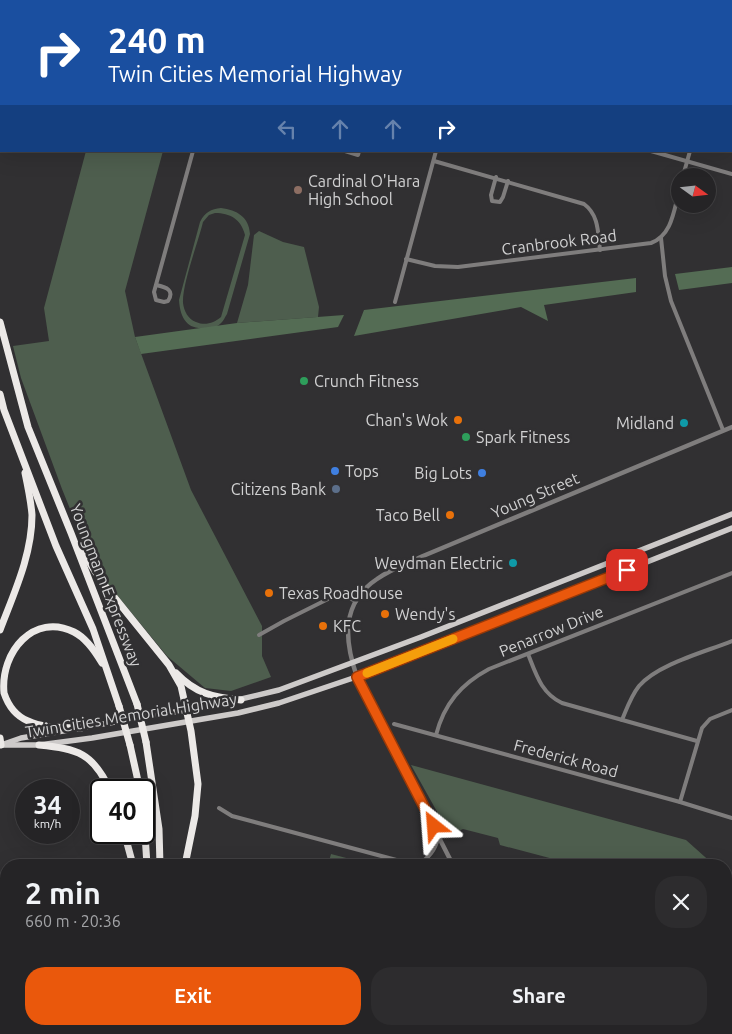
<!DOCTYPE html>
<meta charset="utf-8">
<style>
:root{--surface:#252426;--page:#2d2c2e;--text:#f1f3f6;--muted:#a3a4a7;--line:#424143;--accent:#ea580c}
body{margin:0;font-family:Ubuntu,sans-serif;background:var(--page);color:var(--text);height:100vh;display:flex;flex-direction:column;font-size:19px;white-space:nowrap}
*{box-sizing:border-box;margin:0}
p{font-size:16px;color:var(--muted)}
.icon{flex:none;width:28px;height:28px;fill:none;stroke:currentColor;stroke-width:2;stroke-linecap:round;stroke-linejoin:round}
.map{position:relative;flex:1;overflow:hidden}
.drawer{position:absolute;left:0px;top:859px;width:732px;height:176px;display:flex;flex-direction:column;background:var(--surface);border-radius:20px 20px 0 0;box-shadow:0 5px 20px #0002,0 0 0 1px var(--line)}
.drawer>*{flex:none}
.banner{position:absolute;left:0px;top:0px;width:732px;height:152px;box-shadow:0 5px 20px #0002,0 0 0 1px var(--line);background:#1a4fa0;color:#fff;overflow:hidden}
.needle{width:32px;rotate:105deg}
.buttons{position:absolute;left:671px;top:168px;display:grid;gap:10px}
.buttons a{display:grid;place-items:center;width:45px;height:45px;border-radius:50%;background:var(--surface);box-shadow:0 5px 20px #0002,0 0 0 1px var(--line);font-size:25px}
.speed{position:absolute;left:15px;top:779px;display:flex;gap:10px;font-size:25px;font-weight:700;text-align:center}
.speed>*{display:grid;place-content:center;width:65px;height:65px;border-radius:50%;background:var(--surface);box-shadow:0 5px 20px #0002,0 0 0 1px var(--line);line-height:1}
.speed small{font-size:12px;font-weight:400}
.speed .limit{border:2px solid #111;border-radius:8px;background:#fff;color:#111}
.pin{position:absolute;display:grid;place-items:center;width:42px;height:42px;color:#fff;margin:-21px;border-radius:10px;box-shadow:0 2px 8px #0006}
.me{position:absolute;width:55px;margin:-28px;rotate:332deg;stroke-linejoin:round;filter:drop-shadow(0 0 4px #0008)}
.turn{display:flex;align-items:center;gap:18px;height:105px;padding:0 25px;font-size:22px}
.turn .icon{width:65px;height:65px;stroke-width:2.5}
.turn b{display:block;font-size:35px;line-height:42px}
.lanes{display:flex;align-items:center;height:48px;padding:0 25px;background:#0003;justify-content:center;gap:25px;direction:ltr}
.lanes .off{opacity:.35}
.round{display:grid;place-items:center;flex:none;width:52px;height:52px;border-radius:20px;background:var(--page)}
.overview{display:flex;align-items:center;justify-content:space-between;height:85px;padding:0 25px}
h1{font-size:30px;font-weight:700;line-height:38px}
.button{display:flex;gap:10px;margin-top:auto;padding:10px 25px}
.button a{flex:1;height:58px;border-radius:20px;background:var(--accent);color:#fff;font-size:20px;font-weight:700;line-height:58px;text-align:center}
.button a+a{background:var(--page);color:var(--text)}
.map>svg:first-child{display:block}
</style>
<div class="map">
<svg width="732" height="1034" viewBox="0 0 732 1034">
<rect width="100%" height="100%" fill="#313032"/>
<g fill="#4e5e4e" fill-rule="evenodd">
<path d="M86,151H163L125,291L135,337L191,490L262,626V656L271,677L231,691L205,688L167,656L99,573L83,541L62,489L21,378L13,346L49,341L44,308Z"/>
<path d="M221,208C237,210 249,217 250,234L227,314C225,317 223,322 220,324C216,328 210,328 205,328C186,330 180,316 179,300L200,222C205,212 211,209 221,208ZM215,213C230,213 241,219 245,235L221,317C214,323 205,326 196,322C188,319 184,311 183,303C182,284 198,243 203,222L209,215Z"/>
<path d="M259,231L283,242L304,247L319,307L318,317L237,323L248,285L254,235Z"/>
<path d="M411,765L686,840L714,865H576L500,845L498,838L463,829L450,835Z"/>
<path d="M331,854L373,865H328Z"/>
<path d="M726,876L732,881V960L726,955Z"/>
<path d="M177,1029H469L468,1034H176Z"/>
</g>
<g fill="#546c54">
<path d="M732,267V283L679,290L675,274Z"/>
<path d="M636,278V292L544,305L548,321L521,307L354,336L364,310Z"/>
<path d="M344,315L338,327L141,354L135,337L237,323Z"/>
</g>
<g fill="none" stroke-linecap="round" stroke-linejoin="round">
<g stroke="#7f7d7d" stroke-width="4">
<path d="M121,1L122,0"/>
<path d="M261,1V0"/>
<path d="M325,1L326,0"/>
<path d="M400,1V0"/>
<path d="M475,1L476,0"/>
<path d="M539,1V0"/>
<path d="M603,1V0"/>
<path d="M667,1V0"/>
<path d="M731,1V0"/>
<path d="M345,151L358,155L359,151"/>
<path d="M651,151L732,174"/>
<path d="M434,161L584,204C599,215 598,233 600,250"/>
<path d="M683,176L690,151"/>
<path d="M496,177L491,195L492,201L500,202L503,197L508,181"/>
<path d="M661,238L665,276L671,301L723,430"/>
<path d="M406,259L435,266L458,267L651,243C673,235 674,208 680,188"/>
<path d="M156,285C166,287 175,290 168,301L164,302L156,300L154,292L193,151"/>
<path d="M395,302L436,151"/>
<path d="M259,635L284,621L334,596H343L356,601"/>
<path d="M528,654C536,674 541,693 562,703L697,741"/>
<path d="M622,720C627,708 631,696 639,686C658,664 705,652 732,641"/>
<path d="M394,724L680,802L732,818"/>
<path d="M436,735C444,704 461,684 489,669L732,573"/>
<path d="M680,802L702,728L710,719L732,710"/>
<path d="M219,808L232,816L415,865"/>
<path d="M416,865C430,858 435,850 439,836"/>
<path d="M0,910L6,911"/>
<path d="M726,1000L732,1006"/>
<path d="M20,1034L22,1029"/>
<path d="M84,1034L85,1029"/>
<path d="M552,1034L553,1029"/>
<path d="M620,1034L622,1029"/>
<path d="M689,1034L691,1029"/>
</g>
<g stroke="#7f7d7d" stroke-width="4.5">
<path d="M453,865L357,677C344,640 341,603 377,579C391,569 408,563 423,556L732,427"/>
<path d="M476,1034L477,1029"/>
</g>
<g stroke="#cdcac9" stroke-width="5.5">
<path d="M79,728L216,705L279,690L421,637L732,514"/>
<path d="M1,745L21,738L69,730"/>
<path d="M3,745H39L92,738L238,713L279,703L371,672L732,528"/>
</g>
<g stroke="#ece9e7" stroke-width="7">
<path d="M0,322L28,427L71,533L137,704"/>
<path d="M0,394L4,410L56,546L93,629L119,706"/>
<path d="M82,551L102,582L169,665L181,686L191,731L198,784L195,816L185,865"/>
<path d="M0,630C14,593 32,555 32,515C31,502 28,487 25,473"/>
<path d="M176,673C196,694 213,697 241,700"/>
<path d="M81,728C64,727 44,729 28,721C16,716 8,705 4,693C0,652 34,612 74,632C86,638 95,651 102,663"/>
<path d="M0,738L1,745"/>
<path d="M146,742L159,829L160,865"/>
<path d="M39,745C78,749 93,753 110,790"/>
<path d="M130,745L140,790"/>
<path d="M144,819L147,865"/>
<path d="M124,832L133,865"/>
<path d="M127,1034L129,1029"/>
<path d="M145,1034L147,1029"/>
</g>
<g stroke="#ece9e7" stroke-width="7">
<path d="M137,704L146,742"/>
<path d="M119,706L130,745"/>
</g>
</g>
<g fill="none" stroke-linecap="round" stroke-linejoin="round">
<defs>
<path id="route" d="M434,826L357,677L627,570"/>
</defs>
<use href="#route" stroke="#983908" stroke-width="12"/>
<use href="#route" stroke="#ea580c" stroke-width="9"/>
<path stroke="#f59e0b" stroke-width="9" d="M367,673L453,639"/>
</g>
<circle fill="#8d6e63" stroke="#313032" stroke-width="2" cx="298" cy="190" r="5"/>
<g fill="#2e9e5b" stroke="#313032" stroke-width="2">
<circle cx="304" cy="381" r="5"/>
<circle cx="466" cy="437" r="5"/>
</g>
<g fill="#e8710a" stroke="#313032" stroke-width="2">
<circle cx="458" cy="420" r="5"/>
<circle cx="450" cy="515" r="5"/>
<circle cx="269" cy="593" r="5"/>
<circle cx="385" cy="614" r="5"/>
<circle cx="323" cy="626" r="5"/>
</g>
<g fill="#0f9aa8" stroke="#313032" stroke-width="2">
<circle cx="684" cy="423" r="5"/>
<circle cx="513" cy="563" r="5"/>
</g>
<g fill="#3f7fe0" stroke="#313032" stroke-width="2">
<circle cx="335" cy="471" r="5"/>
<circle cx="482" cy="473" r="5"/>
</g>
<circle fill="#5c6f8a" stroke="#313032" stroke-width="2" cx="336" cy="489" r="5"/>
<g text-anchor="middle" stroke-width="5" stroke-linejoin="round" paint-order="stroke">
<g font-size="16" fill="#d1d1d2" stroke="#313032" text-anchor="start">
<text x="308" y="187">Cardinal O'Hara<tspan x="308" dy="18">High School</tspan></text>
<text x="314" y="387">Crunch Fitness</text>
<text x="448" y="426" text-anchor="end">Chan's Wok</text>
<text x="674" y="429" text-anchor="end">Midland</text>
<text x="476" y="443">Spark Fitness</text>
<text x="345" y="477">Tops</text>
<text x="472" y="479" text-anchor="end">Big Lots</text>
<text x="326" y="495" text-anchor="end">Citizens Bank</text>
<text x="440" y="521" text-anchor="end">Taco Bell</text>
<text x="503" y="569" text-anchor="end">Weydman Electric</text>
<text x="279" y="599">Texas Roadhouse</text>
<text x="395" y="620">Wendy's</text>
<text x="333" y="632">KFC</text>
</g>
<g font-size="16" fill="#d1d1d2" stroke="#313032">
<text transform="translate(559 242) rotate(-7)" y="6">Cranbrook Road</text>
<text transform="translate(535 495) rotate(-23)" y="6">Young Street</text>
<text transform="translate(106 585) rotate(69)" y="6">Youngmann Expressway</text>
<text transform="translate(551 631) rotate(-22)" y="6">Penarrow Drive</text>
<text transform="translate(131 715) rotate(-9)" y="6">Twin Cities Memorial Highway</text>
<text transform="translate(566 758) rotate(15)" y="6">Frederick Road</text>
</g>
</g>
</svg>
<div class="buttons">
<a><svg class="needle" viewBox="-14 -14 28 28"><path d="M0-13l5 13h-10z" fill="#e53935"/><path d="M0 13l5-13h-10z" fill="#a3a4a7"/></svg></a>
</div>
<div class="speed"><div>34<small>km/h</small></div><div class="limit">40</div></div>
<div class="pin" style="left:627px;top:570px;background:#d93025"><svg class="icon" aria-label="arrive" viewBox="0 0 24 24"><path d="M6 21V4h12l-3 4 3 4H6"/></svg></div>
<svg class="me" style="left:434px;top:826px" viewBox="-20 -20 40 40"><path d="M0-17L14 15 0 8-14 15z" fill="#ea580c" stroke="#fff" stroke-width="4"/></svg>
<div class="banner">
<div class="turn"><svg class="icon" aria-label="right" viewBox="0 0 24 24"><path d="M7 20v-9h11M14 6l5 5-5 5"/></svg><div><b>240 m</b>Twin Cities Memorial Highway</div></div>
<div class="lanes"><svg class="icon off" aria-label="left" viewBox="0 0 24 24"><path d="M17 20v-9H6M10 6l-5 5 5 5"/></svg><svg class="icon off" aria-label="ahead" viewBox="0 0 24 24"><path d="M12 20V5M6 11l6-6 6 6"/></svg><svg class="icon off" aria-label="ahead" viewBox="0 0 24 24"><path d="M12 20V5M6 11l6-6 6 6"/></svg><svg class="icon" aria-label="right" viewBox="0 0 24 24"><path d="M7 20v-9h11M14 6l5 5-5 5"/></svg></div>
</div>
<section class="drawer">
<div class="overview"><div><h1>2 min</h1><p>660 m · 20:36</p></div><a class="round"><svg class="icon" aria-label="close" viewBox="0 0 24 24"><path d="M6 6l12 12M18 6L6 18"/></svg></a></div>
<div class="button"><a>Exit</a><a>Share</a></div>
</section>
</div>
